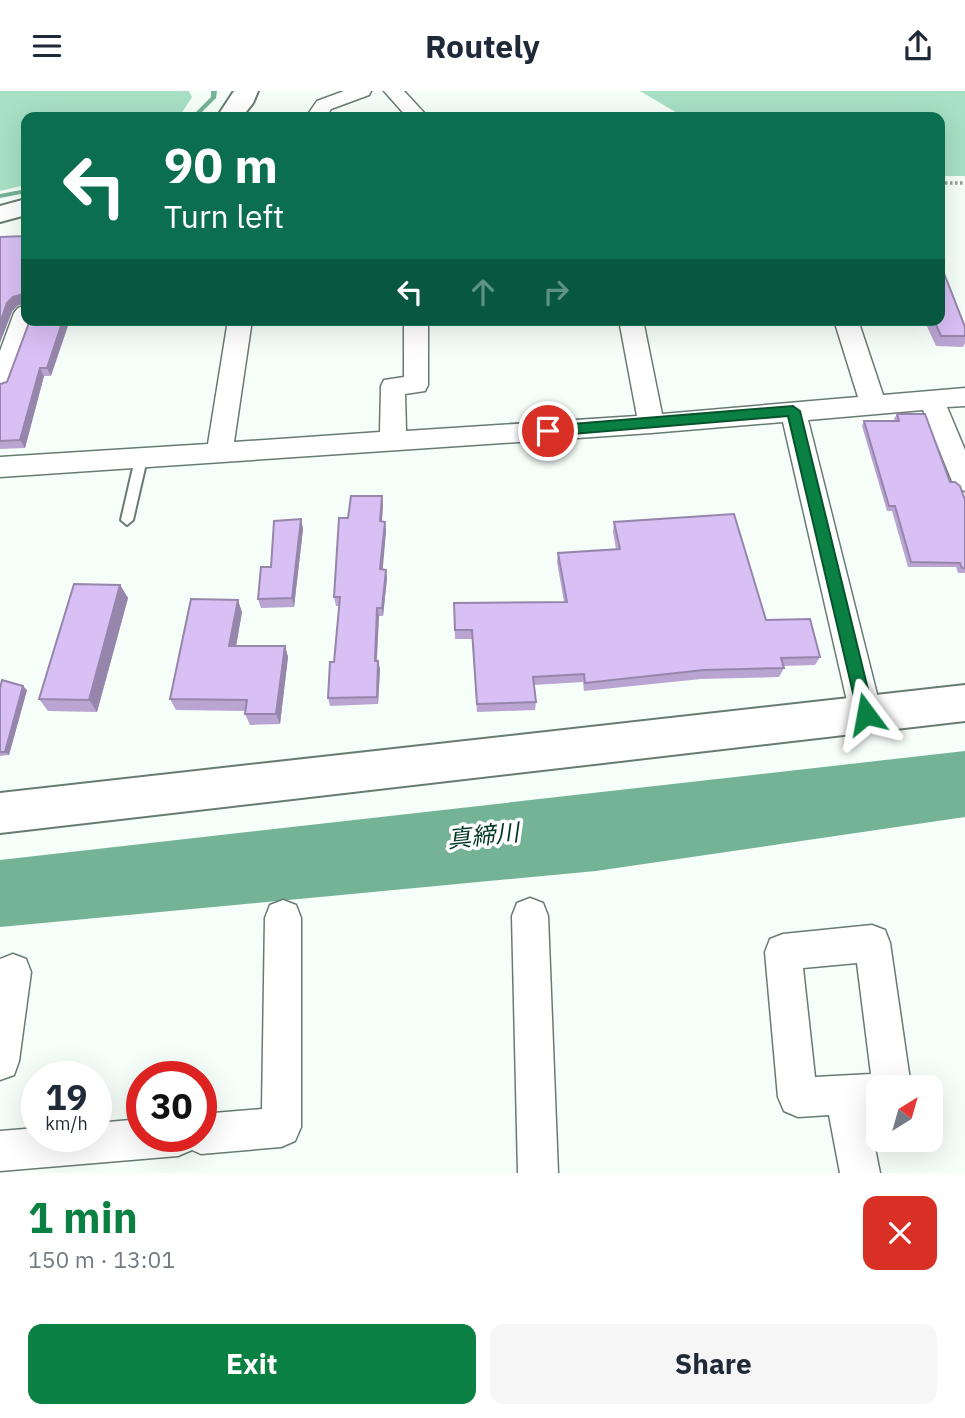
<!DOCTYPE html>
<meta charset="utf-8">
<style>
:root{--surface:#fff;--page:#f6f6f7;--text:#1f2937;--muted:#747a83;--accent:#0b8043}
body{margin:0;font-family:"IBM Plex Sans","Noto Sans JP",sans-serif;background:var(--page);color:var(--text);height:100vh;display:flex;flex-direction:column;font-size:26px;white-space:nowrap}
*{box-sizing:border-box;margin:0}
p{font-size:23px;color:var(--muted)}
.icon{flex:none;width:38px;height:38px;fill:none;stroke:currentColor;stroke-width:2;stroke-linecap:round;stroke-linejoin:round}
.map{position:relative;height:1082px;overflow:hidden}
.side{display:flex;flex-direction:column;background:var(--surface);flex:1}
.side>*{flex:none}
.banner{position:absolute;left:21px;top:21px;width:924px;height:214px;border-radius:14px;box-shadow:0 7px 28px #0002;background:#0b6e4f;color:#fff;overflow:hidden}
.needle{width:46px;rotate:37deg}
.controls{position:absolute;left:866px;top:984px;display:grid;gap:14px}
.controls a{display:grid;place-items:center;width:77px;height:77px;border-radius:14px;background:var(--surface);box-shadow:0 7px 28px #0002;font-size:35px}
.speed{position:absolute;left:21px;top:970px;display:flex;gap:14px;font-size:35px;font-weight:700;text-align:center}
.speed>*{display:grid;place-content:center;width:91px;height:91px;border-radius:50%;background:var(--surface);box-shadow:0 7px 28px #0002;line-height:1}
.speed small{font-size:18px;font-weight:400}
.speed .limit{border:10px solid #d22;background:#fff;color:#111}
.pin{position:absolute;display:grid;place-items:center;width:60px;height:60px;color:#fff;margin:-30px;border:4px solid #fff;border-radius:50%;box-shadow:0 2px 7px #0007}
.me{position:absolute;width:77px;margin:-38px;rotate:347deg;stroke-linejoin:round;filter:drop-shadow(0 0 5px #0008)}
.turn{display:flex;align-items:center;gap:24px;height:147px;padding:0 28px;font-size:32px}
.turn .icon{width:91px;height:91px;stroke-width:2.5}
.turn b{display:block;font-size:49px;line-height:60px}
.lanes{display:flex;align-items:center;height:66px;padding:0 28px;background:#0003;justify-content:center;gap:35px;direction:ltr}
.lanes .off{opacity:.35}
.round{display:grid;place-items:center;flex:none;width:74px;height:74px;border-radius:14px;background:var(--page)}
.headline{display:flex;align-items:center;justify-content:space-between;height:119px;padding:0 28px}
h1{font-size:42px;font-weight:700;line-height:52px;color:var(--accent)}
.cta{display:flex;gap:14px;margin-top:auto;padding:14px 28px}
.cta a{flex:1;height:80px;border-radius:14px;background:var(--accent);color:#fff;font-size:28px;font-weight:700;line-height:80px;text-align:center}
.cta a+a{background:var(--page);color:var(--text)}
header{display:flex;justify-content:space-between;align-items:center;height:91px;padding:0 28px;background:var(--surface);font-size:32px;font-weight:700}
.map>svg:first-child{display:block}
</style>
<header><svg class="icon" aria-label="menu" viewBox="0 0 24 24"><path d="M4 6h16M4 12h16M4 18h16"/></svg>Routely<svg class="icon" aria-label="share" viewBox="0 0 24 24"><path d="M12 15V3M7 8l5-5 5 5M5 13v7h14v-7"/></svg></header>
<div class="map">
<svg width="965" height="1082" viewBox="0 0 965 1082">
<rect width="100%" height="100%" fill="#f6fefa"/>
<g fill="#a7e0c4">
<path d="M0,0H189L192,6L179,26H26V94L0,100Z"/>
<path d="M640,0H965V85H940V26H684Z"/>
</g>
<path fill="#75b396" d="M965,660V726L596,780L0,836V769Z"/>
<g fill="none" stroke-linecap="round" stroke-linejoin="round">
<g fill="#75b396" fill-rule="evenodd">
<path d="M211,0H217L216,7L197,26H191L211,6Z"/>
<path d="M26,98V102L0,107V103Z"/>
</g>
<defs>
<path id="lane" d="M141,363L147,368L133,429L127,434L121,429L135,368Z"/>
<g id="street">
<path d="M344,0H371L369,4L331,18L326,26H306L317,10Z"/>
<path d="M384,0H404L428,26H407Z"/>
<path d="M26,214V229H35L12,292L9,298L0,301V260L14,222L18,217Z"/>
<path d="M228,229H252L234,351L380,341L381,295L384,289L404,286V229H428V294L425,300L405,303L406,340L637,325L619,229H643L662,323L858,306L834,229H858L883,304L965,297V315L947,316L965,359V400L956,397L952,390L923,319L808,329L882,623L877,633L866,637L855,633L850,623L783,331L651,342L0,386V366L208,353Z"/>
<path d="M530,807L543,812L548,825L558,1082H518L512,825L517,812Z"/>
<path d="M283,809L296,814L301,827V1036L295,1050L281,1056L201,1063L192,1059L178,1065L0,1080V1040L37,1037V1045H96V1032L142,1028V1045H201V1023L262,1018L265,827L270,814Z"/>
<path d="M872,834L885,839L890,852L911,996H878V1021L868,1022L880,1082H840L829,1024L798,1026L784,1020L778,1006L765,861L770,848L783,843ZM857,872L871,983L815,986L803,877Z"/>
<path d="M13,863L26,868L31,881L19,970L14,984L0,989V868Z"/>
</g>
<g id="secondary">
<path d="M234,0H258L253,12L242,26H217Z"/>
<path d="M26,108V124L0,131V115Z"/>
<path d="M965,594V630L0,742V702Z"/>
</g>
</defs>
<use href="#lane" stroke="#687b71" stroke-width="4"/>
<use href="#street" stroke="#687b71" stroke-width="3"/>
<use href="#secondary" stroke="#687b71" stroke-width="4"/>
<path stroke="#959d99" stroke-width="3.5" stroke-dasharray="2.5 2.5" stroke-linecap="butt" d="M940,92H965"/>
<use href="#lane" fill="#fff" fill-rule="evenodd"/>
<use href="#street" fill="#fff" fill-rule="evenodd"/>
<use href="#secondary" fill="#fff" fill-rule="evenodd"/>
</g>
<g fill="#baa4d2">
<path d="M30,229L51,285H44L25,357L0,358V293L7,291Z"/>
<path d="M924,229H940L965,236V252L963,256L936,255Z"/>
<path d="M897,323L965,409V482H958L956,476H908L892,420H887L862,335L864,330H895L894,328Z"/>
<path d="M383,414L382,430L385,431L386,440L382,478L387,487L383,525H379L377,570L380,578L378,613L330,615L328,607L334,571L339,515H336L334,506L348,427Z"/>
<path d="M301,428L303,438L294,516L261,517L258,508Z"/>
<path d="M614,431L820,566L815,574L783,575L784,577L779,586L701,588L584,600L583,591L534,594L536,611L535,619L477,621L472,548H455L454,512L564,511L557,471L558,462L616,458L613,441Z"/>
<path d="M120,494L128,507L97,621L48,620L39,608Z"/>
<path d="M242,521L236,555H285L288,566L280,633L250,634L245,623L246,620L176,619L170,608Z"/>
<path d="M0,597L27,599L9,664L0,665Z"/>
</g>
<g fill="#9786ab">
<path d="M23,203L26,212L17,215L12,221L0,252V232L7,212L13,206Z"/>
<path d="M63,229H70L51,285L47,277Z"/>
<path d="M40,277L44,285L25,357L20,349Z"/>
<path d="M382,405L383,414L381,439L380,430Z"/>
<path d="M301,428L303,438L294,516L292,507Z"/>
<path d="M385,431L386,440L382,487L380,478Z"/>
<path d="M386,479L387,487L383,525L382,517Z"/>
<path d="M120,494L128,507L97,621L89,609Z"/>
<path d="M238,509L242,521L234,567L229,555Z"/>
<path d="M377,517L379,525L376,578L375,570Z"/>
<path d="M285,555L288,566L280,633L276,623Z"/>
<path d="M378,570L380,578L378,613L377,606Z"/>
<path d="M23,595L27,599L9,664L5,661Z"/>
</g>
<g fill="#d8bff4" stroke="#9786ab" stroke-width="2">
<path d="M26,145V218H24L23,203L13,206L7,212L0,232V146Z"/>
<path d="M940,172L965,236V245H941L934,229H940Z"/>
<path d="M30,229H63L47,277H40L20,349L0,350V293L7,291Z"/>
<path d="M897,323H925L950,391H955L960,395L965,409V477H962L960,472L911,471L895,415H889L864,330H899Z"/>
<path d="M351,405H382L380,430L385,431L380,478L386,479L382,517H377L375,570H378L377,606L328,607L330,571H334L340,506H334L339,427H348Z"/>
<path d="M734,423L766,529L810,528L820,566L781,567L784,577L704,579L585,592L584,583L533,586L536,611L477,613L472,539H455L454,512L567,511L558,462L620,458L614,431Z"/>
<path d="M301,428L292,507L258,508L261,476H271L274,430Z"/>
<path d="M74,493L120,494L89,609L39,608Z"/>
<path d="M191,508L238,509L229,555H285L276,623H245L247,609L170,608Z"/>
<path d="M2,589L23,595L5,661H0V597Z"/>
</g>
<path fill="#0b8043" stroke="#07532c" stroke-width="2" d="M793,315L800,320L874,623L872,629L866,631L860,629L858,623L788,325L548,345L541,340L548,335Z"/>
<g text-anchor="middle" stroke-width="7" stroke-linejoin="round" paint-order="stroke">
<g font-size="24" font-style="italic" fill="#003724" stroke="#fff">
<text transform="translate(483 745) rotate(-6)" y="8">真締川</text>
</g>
</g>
</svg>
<div class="controls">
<a><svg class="needle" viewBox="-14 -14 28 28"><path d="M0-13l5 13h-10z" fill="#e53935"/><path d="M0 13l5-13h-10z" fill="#747a83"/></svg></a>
</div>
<div class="speed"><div>19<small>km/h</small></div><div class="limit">30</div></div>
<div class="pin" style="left:548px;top:340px;background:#d93025"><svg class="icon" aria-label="arrive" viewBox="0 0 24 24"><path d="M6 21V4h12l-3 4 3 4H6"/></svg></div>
<svg class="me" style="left:866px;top:623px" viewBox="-20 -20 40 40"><path d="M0-17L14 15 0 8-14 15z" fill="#0b8043" stroke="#fff" stroke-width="4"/></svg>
<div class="banner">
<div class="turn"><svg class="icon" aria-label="left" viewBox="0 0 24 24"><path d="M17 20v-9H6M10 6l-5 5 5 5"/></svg><div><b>90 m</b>Turn left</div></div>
<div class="lanes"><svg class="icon" aria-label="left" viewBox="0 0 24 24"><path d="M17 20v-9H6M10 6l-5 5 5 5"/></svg><svg class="icon off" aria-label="ahead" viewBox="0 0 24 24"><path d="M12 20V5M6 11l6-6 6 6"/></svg><svg class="icon off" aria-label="right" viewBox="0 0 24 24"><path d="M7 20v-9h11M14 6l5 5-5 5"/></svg></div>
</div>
</div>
<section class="side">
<div class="headline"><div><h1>1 min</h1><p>150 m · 13:01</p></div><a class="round" style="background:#d93025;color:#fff"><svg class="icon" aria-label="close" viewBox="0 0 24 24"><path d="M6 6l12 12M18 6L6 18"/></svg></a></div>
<div class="cta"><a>Exit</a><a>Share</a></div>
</section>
